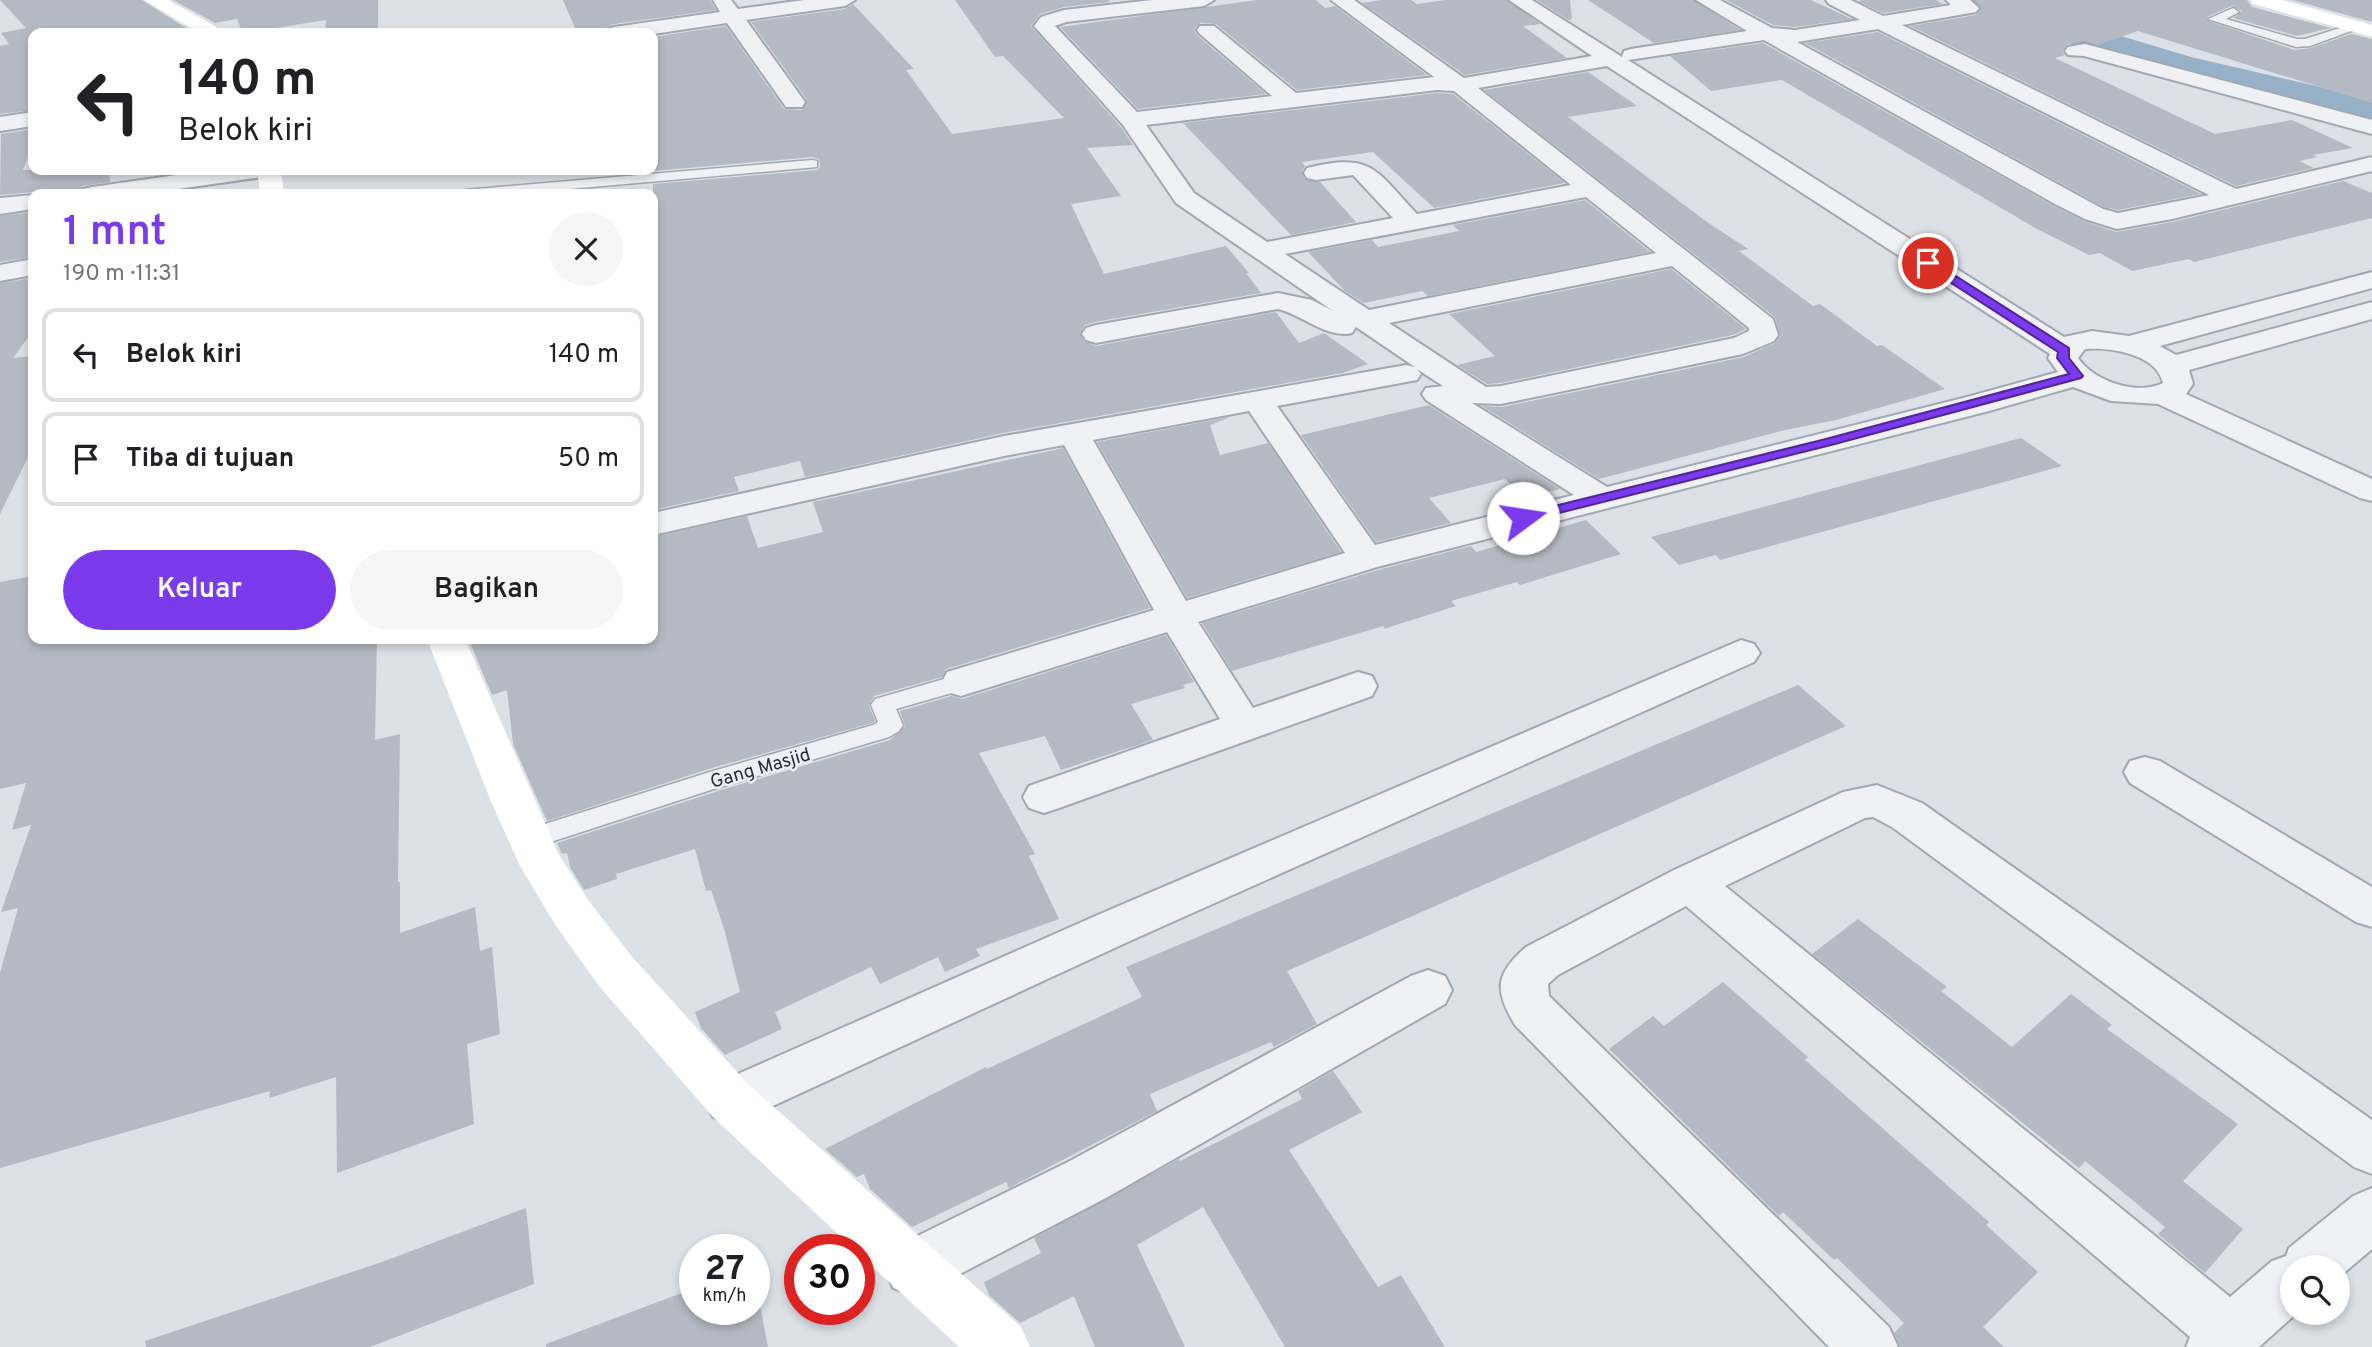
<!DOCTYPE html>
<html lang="id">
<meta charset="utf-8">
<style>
:root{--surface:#fff;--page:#f6f6f6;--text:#202124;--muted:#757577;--line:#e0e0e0;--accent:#7c3aed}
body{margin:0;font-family:Overpass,sans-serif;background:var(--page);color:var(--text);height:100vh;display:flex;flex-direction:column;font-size:26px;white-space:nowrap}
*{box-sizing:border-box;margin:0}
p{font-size:23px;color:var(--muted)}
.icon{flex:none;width:38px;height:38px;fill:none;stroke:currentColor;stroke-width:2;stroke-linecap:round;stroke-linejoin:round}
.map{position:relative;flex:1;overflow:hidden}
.panel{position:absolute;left:28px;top:189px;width:630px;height:455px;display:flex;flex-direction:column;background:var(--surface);border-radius:14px;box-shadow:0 4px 10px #0003}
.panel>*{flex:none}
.top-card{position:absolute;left:28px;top:28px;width:630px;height:147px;border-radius:14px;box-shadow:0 4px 10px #0003;background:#fff;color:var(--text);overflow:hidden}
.buttons{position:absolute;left:2280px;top:1255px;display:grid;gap:14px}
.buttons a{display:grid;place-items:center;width:70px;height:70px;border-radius:50%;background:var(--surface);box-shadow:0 4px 10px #0003;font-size:35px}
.speed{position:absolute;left:679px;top:1234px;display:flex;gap:14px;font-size:35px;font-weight:700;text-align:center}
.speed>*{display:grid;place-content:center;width:91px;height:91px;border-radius:50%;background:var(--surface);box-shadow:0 4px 10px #0003;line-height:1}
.speed small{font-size:18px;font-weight:400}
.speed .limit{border:10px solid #d22;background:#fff;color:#111}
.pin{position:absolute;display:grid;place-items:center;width:60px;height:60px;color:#fff;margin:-30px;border:4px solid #fff;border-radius:50%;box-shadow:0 2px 7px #0007}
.me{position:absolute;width:77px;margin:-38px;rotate:76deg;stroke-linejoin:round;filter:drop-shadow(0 0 5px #0008)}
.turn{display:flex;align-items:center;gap:24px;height:147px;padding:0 35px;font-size:32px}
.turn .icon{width:91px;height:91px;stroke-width:2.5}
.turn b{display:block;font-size:49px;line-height:60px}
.round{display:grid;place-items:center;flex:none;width:74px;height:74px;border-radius:37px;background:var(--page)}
.overview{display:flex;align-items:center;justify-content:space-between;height:119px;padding:0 35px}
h1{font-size:42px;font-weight:600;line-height:52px;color:var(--accent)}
.primary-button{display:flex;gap:14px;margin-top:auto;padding:14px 35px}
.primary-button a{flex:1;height:80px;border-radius:42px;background:var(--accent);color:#fff;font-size:28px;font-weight:600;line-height:80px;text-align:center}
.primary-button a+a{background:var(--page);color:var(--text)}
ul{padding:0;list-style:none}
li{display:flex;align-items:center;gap:21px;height:94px;margin:0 14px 10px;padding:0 21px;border:4px solid var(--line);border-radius:14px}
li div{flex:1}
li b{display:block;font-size:26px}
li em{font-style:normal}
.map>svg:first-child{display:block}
</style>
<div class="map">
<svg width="2372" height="1347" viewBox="0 0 2372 1347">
<rect width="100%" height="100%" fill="#dce1e7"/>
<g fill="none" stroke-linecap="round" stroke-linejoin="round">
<path fill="#96b0c8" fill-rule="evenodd" d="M1969,0H2019L2094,28L2191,57L2372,99V125C2258,100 2145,72 2035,32C2016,25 1981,17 1969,0Z"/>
</g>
<g fill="#b4bac3">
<path d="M0,0H142L186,28L159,33H33V110L0,114V46L9,44L1,33L26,28Z"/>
<path d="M173,0H378V33H325L326,20L243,33L237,19L215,23Z"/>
<path d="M563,0H710L716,10L614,24L605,27L601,33H577Z"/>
<path d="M955,0H1108L1110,2L1064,7L1040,14L1031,26L1121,127L1133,145L1087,148L1121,196L1071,204L1104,274L1226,246L1249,273H1246L1261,293L1095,322L1085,325L1080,333L1084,341L1096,346L1276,312L1299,343L1324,333L1368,364L1343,373L1003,433L805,477L800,461L734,477L739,491L653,510V184L817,170L820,167L819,159L812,157L653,171V37L726,26L784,109L802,110L807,100L751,22L845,9L853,4L914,69L906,70L952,134L1064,118L1003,56L995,57Z"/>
<path d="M1257,0H1316L1325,8L1335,6L1427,75L1297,90L1216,24L1200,23L1194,30L1198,36L1266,94L1138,109L1060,27Z"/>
<path d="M1381,0H1411L1417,4L1445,0H1507L1540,24L1523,26L1567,58L1465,75L1362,3Z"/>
<path d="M1537,0H1570L1572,19L1568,20Z"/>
<path d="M1588,0H1694L1740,30L1654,43Z"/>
<path d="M1726,0H1811L1852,19L1795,27L1773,25Z"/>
<path d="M1864,0H1936L1943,4L1883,13L1858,1Z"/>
<path d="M1974,0H2247L2252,7L2331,28L2297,36L2233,18L2242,11L2232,6L2207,17L2206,20L2295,50L2311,48L2351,34L2372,39V103L2138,31L2097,45L2085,41L2068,44L2062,51L2065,55L2055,58L2215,134L2292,120L2353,148L2313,155L2318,157L2299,161L2314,168L2236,186L1910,26L1976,15L1982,8Z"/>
<path d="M2292,0H2372V22Z"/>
<path d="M1878,32L2201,194L2118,210L2104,207L1805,43Z"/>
<path d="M1763,43L2054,206L2084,221L2116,232L2172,222L2343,181L2372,193V218L2194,262L2189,259L2132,271L2100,253L2089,255L2037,229L1782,80L1711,91L1670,56Z"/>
<path d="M1588,72L1637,106L1568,117L1707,222L1748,249L1739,251L1813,306L1820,304L1877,346L1882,345L1945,389L1836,420L1785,430L1599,479L1482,406L1502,407L1744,357L1775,343L1780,336L1775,317L1484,90Z"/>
<path d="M1437,93L1453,94L1565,183L1434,208L1373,152L1302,162L1305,166L1302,172L1305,179L1320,182L1356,222L1291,235L1183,123Z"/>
<path d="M33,129V143L23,170H109L110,182L82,186L78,193L72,194L33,192L0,195L1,134Z"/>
<path d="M1585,200L1650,252L1428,296L1422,291L1364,303L1345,291L1308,252L1372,240L1378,247L1459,231L1453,225Z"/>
<path d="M33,212V257L0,262V216Z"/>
<path d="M1671,269L1746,329L1733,335L1501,383L1487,384L1457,365L1495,356L1449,314Z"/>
<path d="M33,278V331L13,358L33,356V447L0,514V283Z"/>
<path d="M1429,405L1560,489L1524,498L1505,479L1429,498L1451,523L1376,542L1301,435Z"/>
<path d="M1230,417L1210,425L1220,455L1268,443L1341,552L1187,598L1097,442Z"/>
<path d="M2021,438L2062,466L1720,560L1716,555L1679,565L1651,537Z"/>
<path d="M1063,448L1150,608L946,669L942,677L874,696L869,706L875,721L872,723L712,768L547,821L513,744L507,690L492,695L471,645L493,639H653V537L747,516L758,548L823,532L813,502Z"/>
<path d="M1586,520L1621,554L1520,585L1517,582L1451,601L1456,606L1396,625L1385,629L1383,626L1232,671L1202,623L1378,570L1471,546L1476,552Z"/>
<path d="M33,576V639H377L375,740L400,734L398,882H400V933L475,907L480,951L492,947L500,1034L467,1044L474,1124L337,1173L336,1077L269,1098L270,1091L0,1168V973L18,908L1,912L31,825L12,830L26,783L0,789V582Z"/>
<path d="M1166,635L1194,682L1183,685L1185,688L1131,704L1153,740L1061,770L1045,736L979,753L1035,854L1029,856L1059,919L976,949L980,956L945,972L938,957L880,984L871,967L775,1012L782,1029L725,1055L701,1028L695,1012L740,992L725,932L711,890L706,891L695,849L616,874L617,879L584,890L570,867L567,853L562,854L557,843L718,791L890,740L905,726L900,711L951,696L962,699Z"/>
<path d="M1798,685L1846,726L1287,971L1317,1024L1274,1047L1271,1042L1150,1094L1157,1111L1009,1188L1006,1182L912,1227L870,1189L864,1174L857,1177L825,1149L986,1067L987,1069L1142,997L1126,967Z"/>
<path d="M1858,919L1947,987L1941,991L2012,1047L2071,994L2112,1025L2107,1029L2238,1124L2183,1181L2243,1229L2205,1273L2158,1234L2165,1227L2085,1161L2079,1168L1812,954Z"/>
<path d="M1723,982L1808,1057L1805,1060L1989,1222L1986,1225L2038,1272L1983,1327L2004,1347H1900L1894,1333L1904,1323L1837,1258L1834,1260L1783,1212L1779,1216L1609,1049L1653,1016L1664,1026Z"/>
<path d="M1333,1071L1362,1112L1289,1150L1378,1287L1401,1275L1445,1347H1285L1203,1207L1137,1245L1185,1347H1095L1074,1296L1020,1323L989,1295L984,1282L1041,1253L1034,1238L1179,1159L1180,1161L1302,1099L1298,1091Z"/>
<path d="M526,1208L534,1284L370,1347H146L145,1341L382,1262Z"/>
<path d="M754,1274L768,1347H546V1344L695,1288V1309H754Z"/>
</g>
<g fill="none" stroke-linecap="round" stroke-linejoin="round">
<defs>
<g id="lane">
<path d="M2233,8L2239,12L2226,19L2297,39H2305L2356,23L2362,27L2310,46L2296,47L2208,19Z"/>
<path d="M812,160L817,161V167L513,194H458L465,190Z"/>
<path d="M961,674L969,676L972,682L969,688L896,709L903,725L899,731L889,737L717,788L529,849L520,846L516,839L520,832L529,829L713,771L873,725L878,722L871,705L875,699Z"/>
</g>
<g id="street">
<path d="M713,0H731L738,9L804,0H855L845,6L746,20L805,102L802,107H786L727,23L653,34L604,33L607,29L614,27L720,12Z"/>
<path d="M1152,0H1214L1204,6L1066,22L1055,26L1137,112L1272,96L1200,34L1197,30L1200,26H1214L1296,93L1434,77L1331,0H1354L1464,78L1592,56L1509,0H1532L1622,57L1624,51L1631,49L1747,31L1696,0H1720L1772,28L1795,30L1860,20L1829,4L1826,0H1851L1883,16L1951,5L1946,0H1970L1979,8L1976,12L1902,25L2236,189L2372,157V171L2172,219L2117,229L2085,219L2055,204L1764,40L1628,60L2064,337L2092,331L2129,336L2372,272V288L2160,346L2176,355L2372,302V319L2189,370L2193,384L2186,394L2372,479V501L2360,498L2158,404L2111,401L2073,387L1989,411L1377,567L1198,622L1253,708L1358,672L1372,676L1377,686L1372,696L1059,808L1044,813L1029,808L1023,797L1029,786L1220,719L1167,632L961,696L947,692L942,682L947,672L1154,610L1064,445L1004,456L653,535V513L1004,436L1406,365L1415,367L1356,327L1352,333C1327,339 1303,315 1278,309L1096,343L1086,340L1082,334L1086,328L1096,325L1278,293L1312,300L1333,311L1176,203L1123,125L1034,26L1041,17L1064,10ZM1878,29L2209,195L2118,213L2103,209L1797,42ZM1607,66L2050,354L2048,358L2058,372L1967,397L1607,487L1472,403L1501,404L1743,354L1774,341L1778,335L1773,319L1478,88ZM1437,90L1454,91L1571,185L1417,214C1375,170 1373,152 1307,168L1304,173L1307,178L1316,180L1353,175L1393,218L1267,242L1194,193L1146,125ZM1586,197L1656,253L1369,310L1285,254ZM1672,266L1749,328V331L1734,338L1501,386L1486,387L1389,323ZM2085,349C2110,347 2157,354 2163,383C2136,396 2094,381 2078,358ZM1417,369L1443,386L1426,388L1422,394L1426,400L1574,495L1375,545L1277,406L1417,380L1421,374ZM1249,411L1345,553L1186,601L1093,440Z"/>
<path d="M2085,44L2372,120V134L2084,56L2068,55L2065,51L2068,47Z"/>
<path d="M33,112V126L0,131V117Z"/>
<path d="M212,170H274L271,175L262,177L143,194H80L83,189L92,187Z"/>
<path d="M33,195V209L0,214V198Z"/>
<path d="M33,259V275L0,281V265Z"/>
<path d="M1741,640L1754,644L1760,653L1754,662L1132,940L749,1117L731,1124L713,1117L706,1101L713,1085L1100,914Z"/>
<path d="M2145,757L2160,761L2372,887V927L2356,922L2130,783L2124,772L2130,761Z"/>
<path d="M1877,785L1922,803L2372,1120V1174L2354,1167L1892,827L1873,817L1865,818L1725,886L2230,1297L2272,1261L2286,1256L2289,1248L2353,1196L2372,1188V1249L2338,1278V1267H2292V1312H2298L2259,1347H2186L2190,1337L1686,906L1558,975L1548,984L1549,996L1889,1327L1898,1347H1829L1515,1025C1494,990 1495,974 1526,947L1674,870L1843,792Z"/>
<path d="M1428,970L1445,976L1452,990L1445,1004L1106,1198L933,1288L913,1296L893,1288L885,1268L893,1248L1068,1162L1411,976Z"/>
</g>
</defs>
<use href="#lane" stroke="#a2a8b1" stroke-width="3"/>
<use href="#street" stroke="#a2a8b1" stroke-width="4"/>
<use href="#lane" fill="#eff1f5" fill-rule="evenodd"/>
<use href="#street" fill="#eff1f5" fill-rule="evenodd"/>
<g fill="#fff" fill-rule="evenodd">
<path d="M144,0H168L220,29L223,33H199Z"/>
<path d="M2250,0H2282L2372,25V37L2253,4Z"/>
<path d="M257,170H281L284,194H260Z"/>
<path d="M427,639H465L559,855L588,900L633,958L749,1085L1021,1327L1030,1347H959L859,1254V1250H855L713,1117L599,986L556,926L519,864L490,799Z"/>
</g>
</g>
<path fill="#7c3aed" stroke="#51269a" stroke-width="2" d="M1925,261H1932L2069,348V358L2083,376L2081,378L1831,445L1523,522L1516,518L1518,515L1822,440L2069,374L2057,358L2058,352L1925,266Z"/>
<g text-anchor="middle" stroke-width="5" stroke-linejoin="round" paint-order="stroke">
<g font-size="19" fill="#262f3d" stroke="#ecf0f4">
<text transform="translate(760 767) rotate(-16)" y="7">Gang Masjid</text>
</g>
</g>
</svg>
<div class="buttons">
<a><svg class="icon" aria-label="search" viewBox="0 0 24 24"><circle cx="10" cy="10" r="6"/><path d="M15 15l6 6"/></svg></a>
</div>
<div class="speed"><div>27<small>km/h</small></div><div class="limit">30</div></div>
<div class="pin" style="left:1928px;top:263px;background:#d93025"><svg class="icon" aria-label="arrive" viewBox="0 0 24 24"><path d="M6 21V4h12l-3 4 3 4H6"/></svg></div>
<svg class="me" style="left:1523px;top:518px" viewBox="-20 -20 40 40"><circle r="19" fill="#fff"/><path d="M0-13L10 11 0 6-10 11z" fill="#7c3aed"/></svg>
<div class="top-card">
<div class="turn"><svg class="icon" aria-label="left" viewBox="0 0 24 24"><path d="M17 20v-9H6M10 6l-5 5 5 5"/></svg><div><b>140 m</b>Belok kiri</div></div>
</div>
<section class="panel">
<div class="overview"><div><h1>1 mnt</h1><p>190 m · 11:31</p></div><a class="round"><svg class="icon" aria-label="close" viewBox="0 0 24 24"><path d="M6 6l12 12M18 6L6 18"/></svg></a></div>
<ul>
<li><svg class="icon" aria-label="left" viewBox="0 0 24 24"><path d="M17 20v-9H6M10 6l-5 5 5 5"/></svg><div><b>Belok kiri</b></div><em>140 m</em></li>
<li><svg class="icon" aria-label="arrive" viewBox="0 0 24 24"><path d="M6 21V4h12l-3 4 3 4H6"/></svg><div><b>Tiba di tujuan</b></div><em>50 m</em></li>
</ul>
<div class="primary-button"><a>Keluar</a><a>Bagikan</a></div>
</section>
</div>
